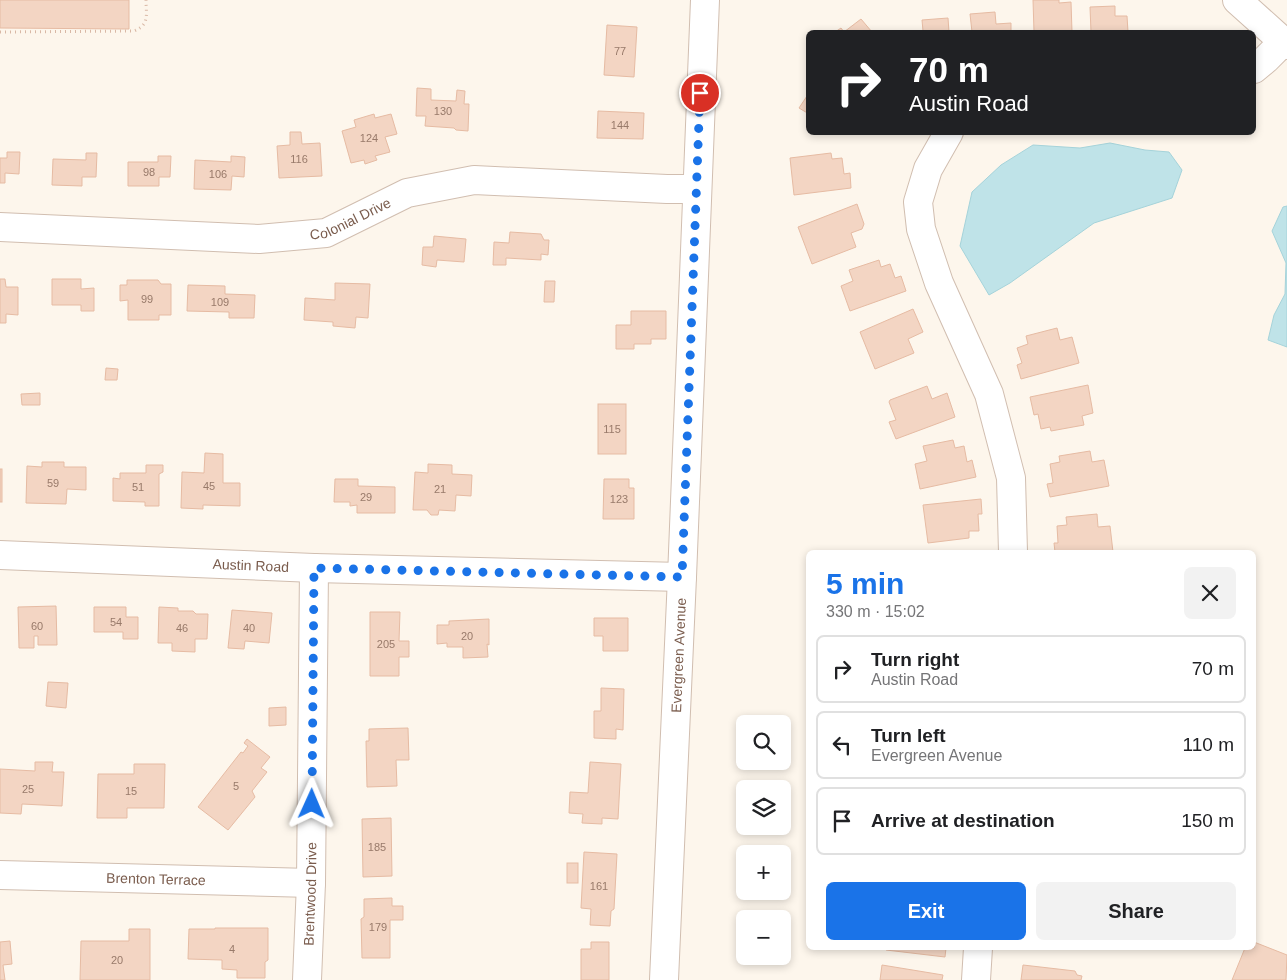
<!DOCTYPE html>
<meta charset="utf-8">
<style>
:root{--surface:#fff;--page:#f2f2f2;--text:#202124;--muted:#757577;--line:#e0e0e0;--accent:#1a73e8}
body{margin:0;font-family:Helvetica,sans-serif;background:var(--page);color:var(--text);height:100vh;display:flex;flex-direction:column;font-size:19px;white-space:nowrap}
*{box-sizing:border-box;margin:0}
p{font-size:16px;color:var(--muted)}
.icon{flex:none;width:28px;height:28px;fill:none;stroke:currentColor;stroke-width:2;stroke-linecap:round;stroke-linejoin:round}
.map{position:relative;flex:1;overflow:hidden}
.details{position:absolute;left:806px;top:550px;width:450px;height:400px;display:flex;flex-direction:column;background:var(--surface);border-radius:8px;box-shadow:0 2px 8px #0003}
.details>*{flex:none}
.hud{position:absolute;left:806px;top:30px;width:450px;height:105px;border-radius:8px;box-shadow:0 2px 8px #0003;background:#202124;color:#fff;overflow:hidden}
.fabs{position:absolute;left:736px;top:715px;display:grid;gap:10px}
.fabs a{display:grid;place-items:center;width:55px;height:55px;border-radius:8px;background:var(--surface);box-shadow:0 2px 8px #0003;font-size:25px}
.pin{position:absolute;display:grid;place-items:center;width:42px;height:42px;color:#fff;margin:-21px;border:2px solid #fff;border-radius:50%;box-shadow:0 1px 5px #0007}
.me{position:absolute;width:55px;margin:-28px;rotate:1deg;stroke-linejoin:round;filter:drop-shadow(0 0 4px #0008)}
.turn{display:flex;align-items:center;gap:18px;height:105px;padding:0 20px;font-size:22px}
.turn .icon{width:65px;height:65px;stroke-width:2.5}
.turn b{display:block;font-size:35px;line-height:42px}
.round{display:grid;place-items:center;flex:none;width:52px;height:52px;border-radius:8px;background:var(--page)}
.summary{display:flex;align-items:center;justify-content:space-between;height:85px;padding:0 20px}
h1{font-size:30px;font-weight:600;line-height:38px;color:var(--accent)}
.action{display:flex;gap:10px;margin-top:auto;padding:10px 20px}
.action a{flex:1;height:58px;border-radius:8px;background:var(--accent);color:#fff;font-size:20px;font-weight:600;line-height:58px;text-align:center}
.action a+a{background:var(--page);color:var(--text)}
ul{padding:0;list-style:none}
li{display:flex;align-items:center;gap:15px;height:68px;margin:0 10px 8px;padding:0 10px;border:2px solid var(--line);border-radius:8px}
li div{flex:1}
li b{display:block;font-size:19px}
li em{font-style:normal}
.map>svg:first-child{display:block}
</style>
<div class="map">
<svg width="1287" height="980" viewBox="0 0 1287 980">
<rect width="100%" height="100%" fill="#fdf6ec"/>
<g fill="#bfe3e8" stroke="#a5d3da">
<path d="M1110,143L1145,150L1169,152L1182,170L1172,198L1094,223L1010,283L989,295L960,246L972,192L1001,165L1033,145L1080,148Z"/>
<path d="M1287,206V347L1268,340L1274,315L1285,294L1286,263L1272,231L1283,207Z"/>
</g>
<g fill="#f3d5c3" stroke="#e6bba3">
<path d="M0,0H129V29L0,28Z"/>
<path d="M1033,0H1059V3L1071,2L1072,32H1034Z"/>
<path d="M1115,6V16H1127L1128,32H1091L1090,7Z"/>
<path d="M995,12L996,24L1011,23V32H972L970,14Z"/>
<path d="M948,18L949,32H912L923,31L922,20Z"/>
<path d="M861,19L872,32H835L841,28L844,32Z"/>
<path d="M607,25L637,27L634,77L604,75Z"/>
<path d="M417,88L431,89V100L456,101L457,90L465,91L464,104H469L468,131L456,130L454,128L425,126L426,116H416Z"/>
<path d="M809,93V114L799,108Z"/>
<path d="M598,111L644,113L643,139L597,138Z"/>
<path d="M374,114L375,118L391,114L397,134L385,137L390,152L375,156L377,160L365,164L364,160L351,163L342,131L356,127L354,120Z"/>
<path d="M290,132H301L302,144L320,143L322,176L279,178L277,146L290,145Z"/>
<path d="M7,152H20L19,174L5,173V183H0V158H7Z"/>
<path d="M86,153H97L96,177H82V186L52,185L53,159L86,160Z"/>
<path d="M831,153L832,159L842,158L844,174L850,173L851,188L794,195L790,158Z"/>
<path d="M158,156H171L170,177H159V186H128V162H158Z"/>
<path d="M231,156L245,157L244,177L232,176L231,190L194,189L195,160L231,162Z"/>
<path d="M857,204L864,224L862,229L851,233L856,247L812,264L798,227Z"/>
<path d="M510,232L541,234L544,240H549L548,255L541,254V260L506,258V265H493L494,242L509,243Z"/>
<path d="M434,236L466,239L464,262L437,260L436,267L422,265L423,247H433Z"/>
<path d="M879,260L881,267L890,264L895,278L901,276L906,291L850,311L841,286L853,281L849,270Z"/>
<path d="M0,279H5L6,287H18V315L6,314V323H0Z"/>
<path d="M52,279H81V289L94,288V311H81V305H52Z"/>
<path d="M127,280H158L161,284H171V315H159V320H128V300L120,301V285H127Z"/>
<path d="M545,281H555L554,302H544Z"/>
<path d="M335,283L370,284L368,318L356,317L355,328L333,326V322L304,320L305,298L335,300Z"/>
<path d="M188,285L225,286V294L255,295L254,318H229V312L187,311Z"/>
<path d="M913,309L923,332L908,339L914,353L875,369L860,332Z"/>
<path d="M631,311H666V339H651V344H634V349H616V325H631Z"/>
<path d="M1057,328L1060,340L1072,337L1079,363L1021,379L1017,365L1022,363L1017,348L1028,344L1026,336Z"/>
<path d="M106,368L118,369L117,380H105Z"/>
<path d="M1088,385L1093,413L1082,416L1084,425L1051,431L1050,427L1041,429L1038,414L1034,415L1030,397Z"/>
<path d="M927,386L932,399L947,393L955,417L896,439L889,422L896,420L889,402L890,400Z"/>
<path d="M40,393V405H22L21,394Z"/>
<rect x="598" y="404" width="28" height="50"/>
<path d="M953,440L955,448L964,446L967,462L972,460L976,477L920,489L915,464L927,461L923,446Z"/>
<path d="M1090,451L1092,462L1104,460L1109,486L1050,497L1047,484L1053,483L1050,464L1060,462L1059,456Z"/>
<path d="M205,453L223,454V483H240V506L203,505V509L181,508L182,472L204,473Z"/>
<path d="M42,462H64V467H86V490L67,489L66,504L26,503L27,466L42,467Z"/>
<path d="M428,464L452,465V474L472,475L471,496L456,495L455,511L439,510L438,515H431L427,510H413L415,472L428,473Z"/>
<path d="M146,465H163V472L159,474V506H145V502L113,501V478L120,479V473H146Z"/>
<rect x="0" y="469" width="2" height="33"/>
<path d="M335,479H358V486L395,487V513H357V505L350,506V502H334Z"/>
<path d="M604,479H629V488H634V519H603Z"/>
<path d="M981,499L982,514H978L979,531H969V538L928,543L923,505Z"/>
<path d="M1097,514L1098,527L1110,526L1113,552H1055L1054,543H1058L1057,526L1067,525L1066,517Z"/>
<path d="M56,606L57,645H38V636H34V648H19L18,607Z"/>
<path d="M94,607H126V617H138V639H123V632H94Z"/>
<path d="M159,607L178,608V611H193L196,614H208L207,639H195V652L172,651V643H158Z"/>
<path d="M232,610L272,613L269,643L245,641L244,649L228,648Z"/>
<path d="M370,612H400L399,641H409V657H399V676H370Z"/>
<path d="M594,618H628V651H603V636H594Z"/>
<path d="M489,619V645L487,644L488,657L463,658V647H447V643L437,644V625H449V621Z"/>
<path d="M48,682L68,683L66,708L46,706Z"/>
<path d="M601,688L624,689L623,730L616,729V739L594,738V711H601Z"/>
<path d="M286,707V725L269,726V708Z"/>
<path d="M408,728L409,760H396L397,786L367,787L366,741H369V729Z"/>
<path d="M247,739L270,757L261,768L267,772L252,791L255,797L228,830L198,807L241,752L243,753L248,746L244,743Z"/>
<path d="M35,762H53L52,772H64L62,806L22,804L21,814L0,813V769L35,771Z"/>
<path d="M590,762L621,764L618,819L602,818V824L582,823L583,814L569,813L570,792L588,793Z"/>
<path d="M134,764H165L164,808H127V818H97L98,774H134Z"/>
<path d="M391,818L392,876L363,877L362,819Z"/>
<path d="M584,852L617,854L614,909L611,911L610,926L590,925L591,909L581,908Z"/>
<rect x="567" y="863" width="11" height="20"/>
<path d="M392,898V906H403V920H390V958H362L361,919L364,917V899Z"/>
<path d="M215,928H268V960L265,962V978H237V970L222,969V960L188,959L189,929H215Z"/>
<path d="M129,929H150V980H80L81,941H129Z"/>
<path d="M10,941L12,964L3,965L5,980H0V942Z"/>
<path d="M591,942H609V980H581V949H591Z"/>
<path d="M1254,942L1287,955L1286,980H1232L1245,948H1254Z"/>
<path d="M886,948H946L945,957L886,950Z"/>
<path d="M882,965L943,975L942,980H880Z"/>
<path d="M1023,965L1075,971L1077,975L1082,976L1081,980H1021Z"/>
</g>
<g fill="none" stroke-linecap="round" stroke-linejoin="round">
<defs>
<g id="minor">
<path d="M1237,0L1287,45"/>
<path d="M1254,69L1266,59L1283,42"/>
<path d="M949,132L928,169L918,202L921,229L939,283L989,394L1011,478L1013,552"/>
<path id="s1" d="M0,227L259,239L326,233L407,193L474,180L667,189H697"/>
<path id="s2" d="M0,555L314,568L682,577"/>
<path id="s3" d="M0,875L311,883"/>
<path id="s4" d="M307,980L311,883L314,568"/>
<path id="s5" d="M664,980L682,577L705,0"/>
<path d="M976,980L978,948"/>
</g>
</defs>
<use href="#minor" stroke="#d1beb0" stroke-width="30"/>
<path stroke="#d9b8a5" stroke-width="3" stroke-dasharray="1 4" stroke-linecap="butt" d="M0,32L134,31C150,25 146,14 146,0"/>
<use href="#minor" stroke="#fff" stroke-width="28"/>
</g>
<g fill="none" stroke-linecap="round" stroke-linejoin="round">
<path stroke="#1a73e8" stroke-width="9" stroke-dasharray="0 16.2" d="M312,804L314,568L682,577L700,93"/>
</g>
<g text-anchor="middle" stroke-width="4.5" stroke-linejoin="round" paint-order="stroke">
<g font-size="11" fill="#987a6a">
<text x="620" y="55">77</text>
<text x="443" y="115">130</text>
<text x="620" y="129">144</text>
<text x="369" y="142">124</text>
<text x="299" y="163">116</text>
<text x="149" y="176">98</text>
<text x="218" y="178">106</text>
<text x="147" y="303">99</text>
<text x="220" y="306">109</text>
<text x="612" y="433">115</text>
<text x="53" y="487">59</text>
<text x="209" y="490">45</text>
<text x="138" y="491">51</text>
<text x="440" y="493">21</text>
<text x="366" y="501">29</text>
<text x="619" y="503">123</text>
<text x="116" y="626">54</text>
<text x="37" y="630">60</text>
<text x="182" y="632">46</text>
<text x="249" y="632">40</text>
<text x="467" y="640">20</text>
<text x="386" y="648">205</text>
<text x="236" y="790">5</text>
<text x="28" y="793">25</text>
<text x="131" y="795">15</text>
<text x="377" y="851">185</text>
<text x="599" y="890">161</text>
<text x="378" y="931">179</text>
<text x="232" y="953">4</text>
<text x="117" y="964">20</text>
</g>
<g font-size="14" fill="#7a5c4d" stroke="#fffaf3">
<text dy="5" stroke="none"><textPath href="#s1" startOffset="354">Colonial Drive</textPath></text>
<text dy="5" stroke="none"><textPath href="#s2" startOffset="251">Austin Road</textPath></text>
<text dy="5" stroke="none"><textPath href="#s5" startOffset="325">Evergreen Avenue</textPath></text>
<text dy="5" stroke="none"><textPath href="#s3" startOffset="156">Brenton Terrace</textPath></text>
<text dy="5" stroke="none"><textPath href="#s4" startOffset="86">Brentwood Drive</textPath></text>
</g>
</g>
</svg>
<div class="fabs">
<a><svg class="icon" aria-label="search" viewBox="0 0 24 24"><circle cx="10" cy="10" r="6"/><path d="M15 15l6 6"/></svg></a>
<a><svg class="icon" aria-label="layers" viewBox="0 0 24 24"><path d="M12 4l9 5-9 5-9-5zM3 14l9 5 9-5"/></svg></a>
<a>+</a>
<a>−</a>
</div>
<div class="pin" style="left:700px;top:93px;background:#d93025"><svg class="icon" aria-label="arrive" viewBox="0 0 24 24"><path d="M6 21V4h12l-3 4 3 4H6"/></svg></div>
<svg class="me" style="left:312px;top:804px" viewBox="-20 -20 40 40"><path d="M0-17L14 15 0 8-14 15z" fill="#1a73e8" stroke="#fff" stroke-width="4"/></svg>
<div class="hud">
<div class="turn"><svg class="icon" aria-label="right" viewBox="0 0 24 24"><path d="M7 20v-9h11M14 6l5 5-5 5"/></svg><div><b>70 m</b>Austin Road</div></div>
</div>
<section class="details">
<div class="summary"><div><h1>5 min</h1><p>330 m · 15:02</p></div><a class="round"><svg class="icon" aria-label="close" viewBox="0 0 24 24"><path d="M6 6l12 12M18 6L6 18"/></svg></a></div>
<ul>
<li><svg class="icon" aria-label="right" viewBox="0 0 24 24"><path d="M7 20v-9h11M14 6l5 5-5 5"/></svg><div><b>Turn right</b><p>Austin Road</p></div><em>70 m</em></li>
<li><svg class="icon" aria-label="left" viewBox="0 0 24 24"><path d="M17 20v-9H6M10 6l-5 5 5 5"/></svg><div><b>Turn left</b><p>Evergreen Avenue</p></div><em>110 m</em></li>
<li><svg class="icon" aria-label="arrive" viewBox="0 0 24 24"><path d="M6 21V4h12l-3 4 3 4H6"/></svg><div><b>Arrive at destination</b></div><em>150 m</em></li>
</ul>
<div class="action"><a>Exit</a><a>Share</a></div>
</section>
</div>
